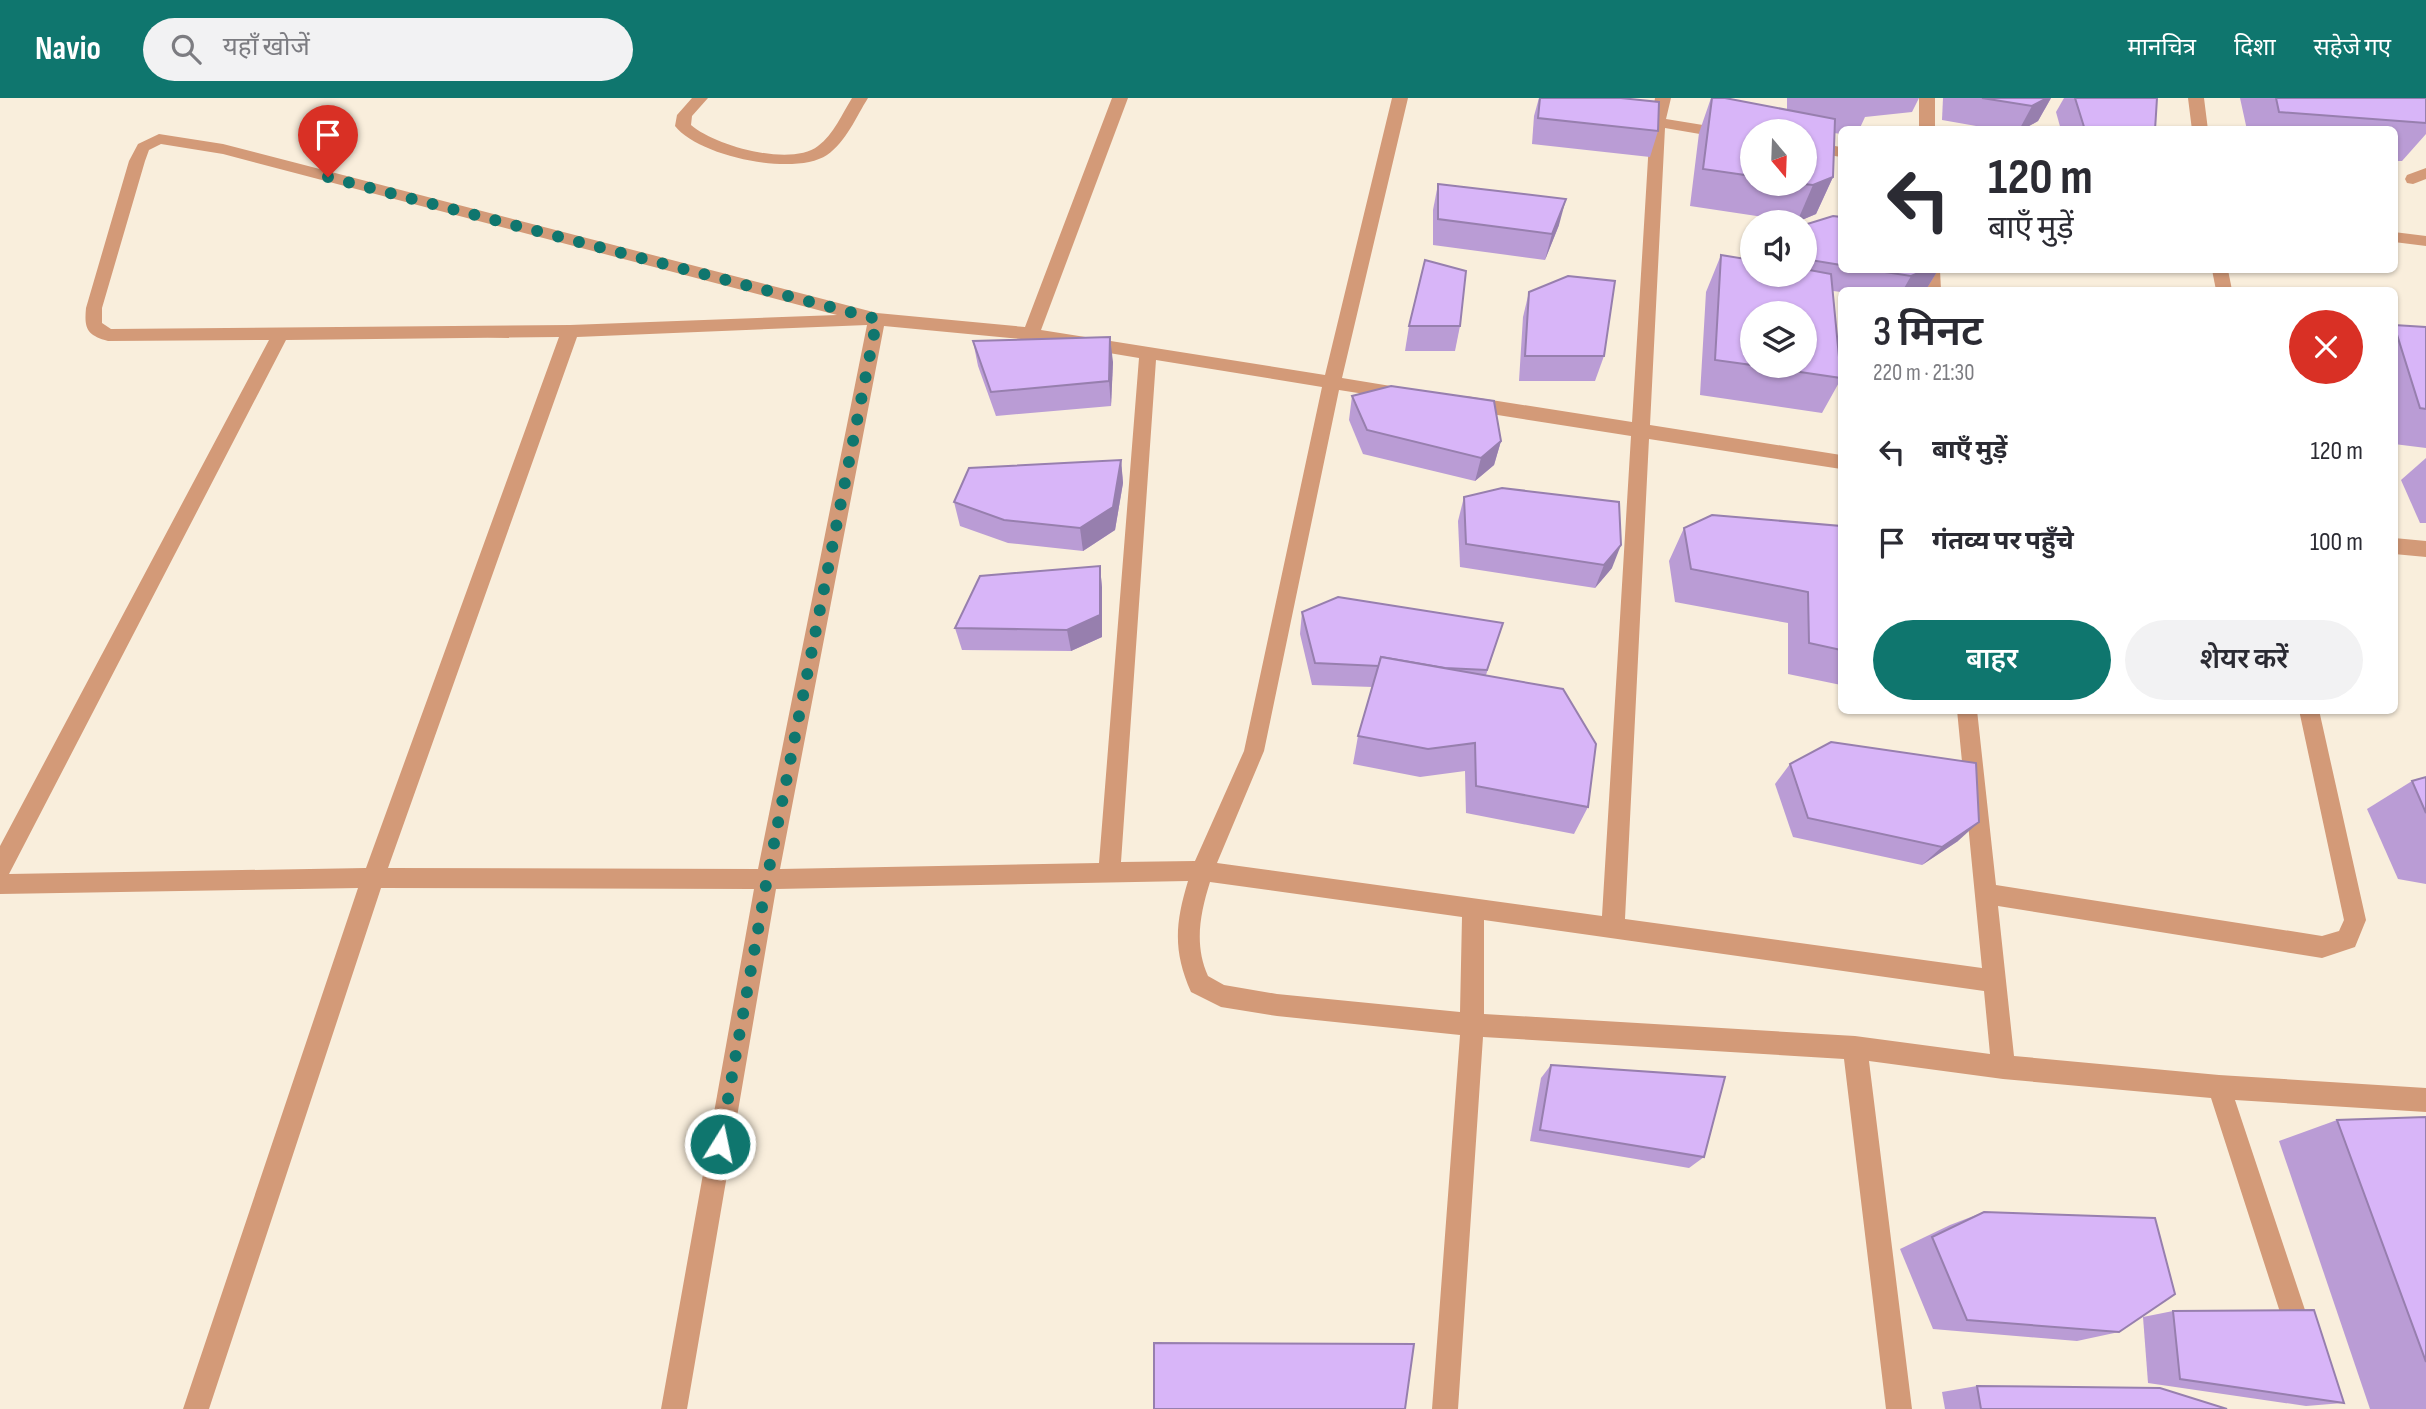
<!DOCTYPE html>
<html lang="hi">
<meta charset="utf-8">
<style>
:root{--surface:#fff;--page:#f2f2f3;--text:#2b2b33;--muted:#7c7c81;--accent:#0f766e}
body{margin:0;font-family:"Sofia Sans Condensed","Noto Sans Devanagari",sans-serif;background:var(--page);color:var(--text);height:100vh;display:flex;flex-direction:column;font-size:26px;white-space:nowrap}
*{box-sizing:border-box;margin:0}
p{font-size:23px;color:var(--muted)}
.icon{flex:none;width:38px;height:38px;fill:none;stroke:currentColor;stroke-width:2;stroke-linecap:round;stroke-linejoin:round}
.map{position:relative;flex:1;overflow:hidden}
.details{position:absolute;left:1838px;top:189px;width:560px;height:427px;display:flex;flex-direction:column;background:var(--surface);border-radius:10px;box-shadow:0 2px 5px #0004}
.details>*{flex:none}
.guide{position:absolute;left:1838px;top:28px;width:560px;height:147px;border-radius:10px;box-shadow:0 2px 5px #0004;background:#fff;color:var(--text);overflow:hidden}
.needle{width:46px;rotate:161deg}
.controls{position:absolute;left:1740px;top:21px;display:grid;gap:14px}
.controls a{display:grid;place-items:center;width:77px;height:77px;border-radius:50%;background:var(--surface);box-shadow:0 2px 5px #0004;font-size:35px}
.pin{position:absolute;display:grid;place-items:center;width:60px;height:60px;color:#fff;margin:-72px -30px;border-radius:50% 50% 50% 0;rotate:-45deg;box-shadow:0 0 7px #0007}
.pin .icon{rotate:45deg}
.me{position:absolute;width:77px;margin:-38px;rotate:10deg;stroke-linejoin:round;filter:drop-shadow(0 0 5px #0008)}
.turn{display:flex;align-items:center;gap:24px;height:147px;padding:0 35px;font-size:32px}
.turn .icon{width:91px;height:91px;stroke-width:2.5}
.turn b{display:block;font-size:49px;line-height:60px}
.round{display:grid;place-items:center;flex:none;width:74px;height:74px;border-radius:37px;background:var(--page)}
.headline{display:flex;align-items:center;justify-content:space-between;height:119px;padding:0 35px}
h1{font-size:42px;font-weight:600;line-height:52px}
.primary-button{display:flex;gap:14px;margin-top:auto;padding:14px 35px}
.primary-button a{flex:1;height:80px;border-radius:42px;background:var(--accent);color:#fff;font-size:28px;font-weight:600;line-height:80px;text-align:center}
.primary-button a+a{background:var(--page);color:var(--text)}
ul{padding:0;list-style:none}
li{display:flex;align-items:center;gap:21px;height:91px;padding:0 35px}
li div{flex:1}
li b{display:block;font-size:26px}
li em{font-style:normal}
header{display:flex;align-items:center;gap:42px;box-sizing:border-box;height:98px;padding:0 35px;background:var(--accent);color:#fff}
header strong{font-size:33px}
nav{display:flex;gap:38px;margin-inline-start:auto;font-size:24px}
.search{width:490px;height:63px;background:var(--page);display:flex;align-items:center;gap:18px;box-sizing:border-box;padding:0 24px;border-radius:38px;color:var(--muted);font-size:26px}
.map>svg:first-child{display:block}
</style>
<header>
<strong>Navio</strong>
<div class="search"><svg class="icon" aria-label="search" viewBox="0 0 24 24"><circle cx="10" cy="10" r="6"/><path d="M15 15l6 6"/></svg>यहाँ खोजें</div>
<nav><a>मानचित्र</a><a>दिशा</a><a>सहेजे गए</a></nav>
</header>
<div class="map">
<svg width="2426" height="1311" viewBox="0 0 2426 1311">
<rect width="100%" height="100%" fill="#f9eedc"/>
<g fill="none" stroke-linecap="round" stroke-linejoin="round">
<g fill="#d39a78" fill-rule="evenodd">
<path d="M692,0H708L692,18L691,27C715,48 791,69 818,48C834,36 842,16 852,0H868C856,19 846,44 827,57C794,79 698,58 675,28L677,17Z"/>
<path d="M1112,0H1128L1041,232L1325,277L1392,0H1408L1342,280L1403,290L1409,291L1412,296L1409,301L1403,302L1339,292L1264,653L1217,765L1602,818L1631,338L1466,312L1460,310L1457,305L1460,300L1466,298L1632,324L1650,28L1640,25L1637,22L1645,17L1652,18L1655,0H1671L1666,21L1752,35V45L1665,30L1650,327L1841,357V371L1649,341L1625,821L1982,870L1957,612H1977L1996,787L2322,838L2339,833L2344,822L2299,612H2319L2366,822L2355,849L2322,860L1998,808L2014,958L2219,977L2426,990V1014L2235,1002L2314,1239L2310,1248L2301,1252L2292,1248L2288,1239L2211,1000L2003,981L1869,963L1912,1311H1886L1844,961L1483,939L1458,1311H1432L1460,937L1277,918L1221,909L1191,894C1173,853 1175,826 1188,783L776,791L687,1311H661L754,791L381,790L209,1311H183L358,790L0,796V748L269,242L108,243C87,237 84,231 86,210L129,63L138,46L159,36L223,46L877,215L1025,229ZM161,46L223,56L837,217L570,227L111,231L102,225V210L145,63L149,52ZM867,227L758,771L388,770L577,239ZM884,228L1031,242L1139,260L1099,765L780,771ZM559,239L366,770L9,776L286,242ZM1156,262L1322,289L1244,653L1195,763L1121,764ZM1210,784L1462,819L1460,914L1277,896L1224,887L1208,878C1194,847 1200,816 1210,784ZM1484,822L1984,893L1990,956L1855,938L1484,916Z"/>
<rect x="1919" y="0" width="16" height="32"/>
<path d="M2188,0H2204L2208,32H2192Z"/>
<path d="M1804,43L1841,49V59L1804,53Z"/>
<path d="M2426,70V81L2413,86L2407,85L2405,81L2407,77Z"/>
<path d="M2394,134L2426,138V148L2394,144Z"/>
<path d="M1924,172H1940L1941,192H1925Z"/>
<path d="M2212,172H2228L2232,192H2216Z"/>
<path d="M2394,440L2426,443V459L2394,456Z"/>
</g>
</g>
<g fill="#ba9cd5" fill-rule="evenodd">
<path d="M1539,0H1621L1658,33L1650,59L1532,46L1534,18Z"/>
<path d="M1711,0H1725L1787,12V0H1919L1912,14L1865,19L1859,32H1841V36L1834,35L1833,79L1816,116L1797,124L1690,108L1699,35ZM1752,33L1804,86H1752Z"/>
<path d="M1943,0H2051L2038,23L2022,32H1999L1942,22Z"/>
<path d="M2064,0H2157L2155,32H2061L2056,14Z"/>
<path d="M2240,0H2426V36L2402,63H2394V32H2247Z"/>
<path d="M1438,86L1559,127L1545,162L1433,147V112Z"/>
<path d="M1841,119V172H1938L1927,190L1922,192H1841V194L1833,193L1841,281L1822,315L1700,297L1706,194L1721,157L1804,177V127ZM1752,215L1804,268H1752Z"/>
<path d="M1529,194L1604,258L1595,283H1519L1523,219Z"/>
<path d="M2394,227L2426,229V350L2394,346Z"/>
<path d="M1409,228H1460L1455,253H1405Z"/>
<path d="M973,243L1113,264L1111,308L996,318L978,268Z"/>
<path d="M1352,298L1501,343L1494,367L1475,383L1363,356L1349,322Z"/>
<path d="M2426,360V425H2420L2401,382Z"/>
<path d="M1121,362L1123,385L1115,432L1083,453L1008,445L960,428L954,404Z"/>
<path d="M1464,399L1612,470L1595,490L1460,469L1458,423Z"/>
<path d="M1841,428V587L1788,576V525L1675,504L1669,463L1684,430Z"/>
<path d="M1100,468L1102,490V539L1071,553L962,552L955,530Z"/>
<path d="M1302,514L1503,525L1486,577L1588,709L1574,736L1466,715L1465,673L1420,679L1353,666L1358,638L1373,589L1312,587L1300,536Z"/>
<path d="M1790,666L1958,743L1922,767L1793,739L1775,686Z"/>
<path d="M2426,679V786L2398,781L2367,711L2412,683Z"/>
<path d="M1551,967L1704,1059L1689,1070L1530,1043L1541,980Z"/>
<path d="M2426,1019V1311H2370L2279,1043L2337,1022Z"/>
<path d="M1984,1114L2119,1234L2077,1243L1933,1231L1900,1151L1950,1127Z"/>
<path d="M2173,1213L2343,1305L2306,1308L2148,1285L2143,1219Z"/>
<path d="M1977,1288L2227,1311H1945L1942,1294Z"/>
</g>
<g fill="#977fae">
<path d="M2047,0H2051L2038,23L2022,32H2019L2032,8Z"/>
<path d="M1833,79L1816,116L1797,124L1813,87Z"/>
<path d="M1566,101L1559,127L1545,162L1552,136Z"/>
<path d="M1926,172H1938L1927,190L1922,192H1903L1911,178Z"/>
<path d="M1110,239L1113,264L1111,308L1109,283Z"/>
<path d="M1501,343L1494,367L1475,383L1481,360Z"/>
<path d="M1121,362L1123,385L1115,432L1083,453L1080,430Z"/>
<path d="M1621,447L1612,470L1595,490L1604,467Z"/>
<path d="M1100,468L1102,490V539L1071,553L1067,532Z"/>
<path d="M1979,724L1958,743L1922,767L1942,749Z"/>
</g>
<g fill="#d8b5f8" stroke="#977fae" stroke-width="2">
<path d="M1540,0H1621L1659,4L1658,33L1538,20Z"/>
<path d="M1712,0H1725L1835,21L1833,79L1813,87L1804,86V33H1752V78L1703,71Z"/>
<path d="M1982,0H2047L2032,8Z"/>
<path d="M2075,0H2157L2155,32H2085Z"/>
<path d="M2276,0H2426V25L2279,14Z"/>
<path d="M1438,86L1566,101L1552,136L1438,121Z"/>
<path d="M1833,118L1841,119V167L1804,161V127Z"/>
<path d="M1721,157L1752,162V177H1804V171L1831,176L1841,280L1759,268H1804V215H1752V267L1715,262Z"/>
<path d="M1425,162L1466,173L1460,228H1409Z"/>
<path d="M1872,172H1926L1911,178Z"/>
<path d="M1568,178L1615,183L1604,258H1525L1529,194Z"/>
<path d="M2394,227L2426,229V311L2420,310Z"/>
<path d="M1110,239L1109,283L991,294L973,243Z"/>
<path d="M1391,288L1494,303L1501,343L1481,360L1367,332L1352,298Z"/>
<path d="M1121,362L1113,409L1080,430L1004,422L954,404L969,370Z"/>
<path d="M1502,390L1619,404L1621,447L1604,467L1466,446L1464,399Z"/>
<path d="M1712,417L1841,428V552L1809,545L1808,494L1691,471L1684,430Z"/>
<path d="M1100,468V517L1067,532L955,530L980,478Z"/>
<path d="M1338,499L1503,525L1487,572L1445,570L1381,559L1379,568L1315,565L1302,514Z"/>
<path d="M1381,559L1563,591L1596,646L1588,709L1476,688L1475,645L1428,651L1358,638Z"/>
<path d="M1831,644L1976,665L1979,724L1942,749L1808,720L1790,666Z"/>
<path d="M2426,679V715L2412,683Z"/>
<path d="M1551,967L1725,979L1704,1059L1540,1032Z"/>
<path d="M2426,1019V1264L2337,1022Z"/>
<path d="M1984,1114L2155,1120L2175,1196L2119,1234L1967,1222L1932,1139Z"/>
<path d="M2314,1212L2344,1305L2180,1281L2173,1213Z"/>
<path d="M1154,1245L1414,1246L1405,1311H1154Z"/>
<path d="M1977,1288L2160,1290L2227,1311H1981Z"/>
</g>
<g fill="none" stroke-linecap="round" stroke-linejoin="round">
<path stroke="#0f766e" stroke-width="12" stroke-dasharray="0 21.6" d="M328,79L877,221L767,781L720,1046"/>
</g>
</svg>
<div class="controls">
<a><svg class="needle" viewBox="-14 -14 28 28"><path d="M0-13l5 13h-10z" fill="#e53935"/><path d="M0 13l5-13h-10z" fill="#7c7c81"/></svg></a>
<a><svg class="icon" aria-label="sound" viewBox="0 0 24 24"><path d="M4 9h4l5-4v14l-5-4H4zM17 9q2 3 0 6"/></svg></a>
<a><svg class="icon" aria-label="layers" viewBox="0 0 24 24"><path d="M12 4l9 5-9 5-9-5zM3 14l9 5 9-5"/></svg></a>
</div>
<div class="pin" style="left:328px;top:79px;background:#d93025"><svg class="icon" aria-label="arrive" viewBox="0 0 24 24"><path d="M6 21V4h12l-3 4 3 4H6"/></svg></div>
<svg class="me" style="left:720px;top:1046px" viewBox="-20 -20 40 40"><circle r="17" fill="#0f766e" stroke="#fff" stroke-width="3"/><path d="M0-11L8 9 0 5-8 9z" fill="#fff"/></svg>
<div class="guide">
<div class="turn"><svg class="icon" aria-label="left" viewBox="0 0 24 24"><path d="M17 20v-9H6M10 6l-5 5 5 5"/></svg><div><b>120 m</b>बाएँ मुड़ें</div></div>
</div>
<section class="details">
<div class="headline"><div><h1>3 मिनट</h1><p>220 m · 21:30</p></div><a class="round" style="background:#d93025;color:#fff"><svg class="icon" aria-label="close" viewBox="0 0 24 24"><path d="M6 6l12 12M18 6L6 18"/></svg></a></div>
<ul>
<li><svg class="icon" aria-label="left" viewBox="0 0 24 24"><path d="M17 20v-9H6M10 6l-5 5 5 5"/></svg><div><b>बाएँ मुड़ें</b></div><em>120 m</em></li>
<li><svg class="icon" aria-label="arrive" viewBox="0 0 24 24"><path d="M6 21V4h12l-3 4 3 4H6"/></svg><div><b>गंतव्य पर पहुँचे</b></div><em>100 m</em></li>
</ul>
<div class="primary-button"><a>बाहर</a><a>शेयर करें</a></div>
</section>
</div>
